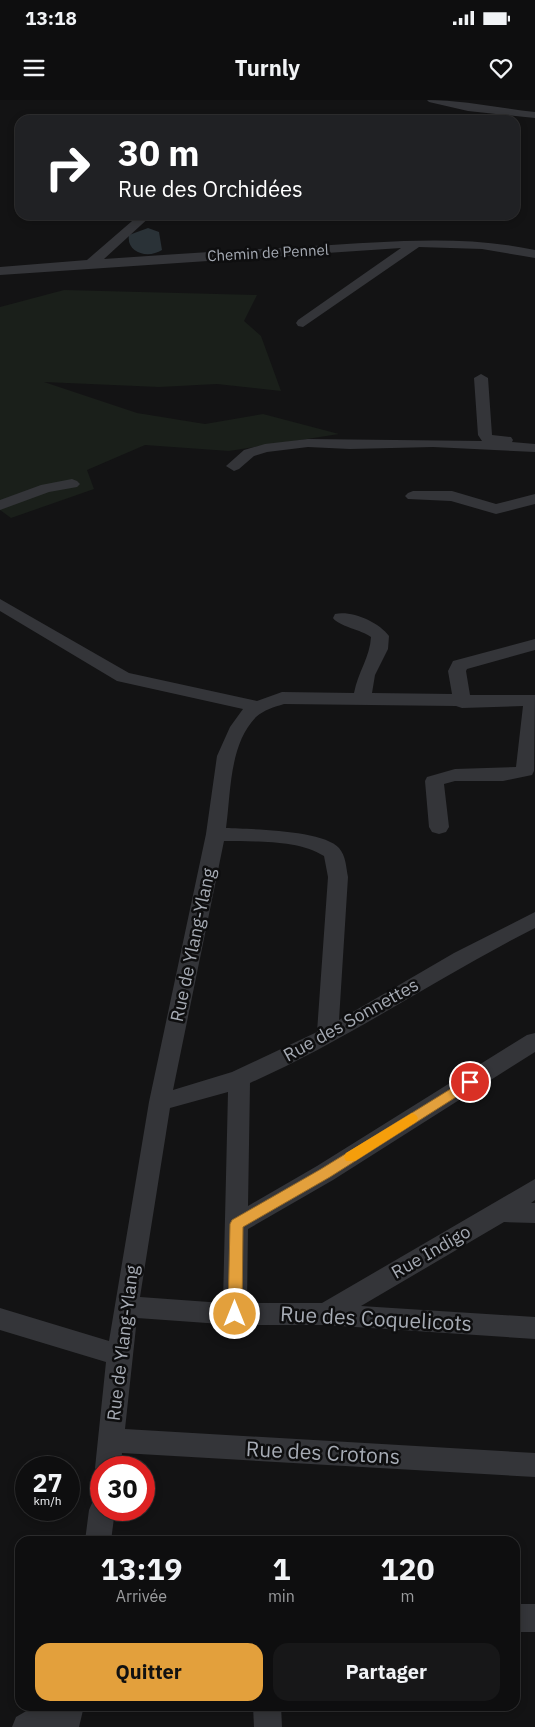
<!DOCTYPE html>
<html lang="fr">
<meta charset="utf-8">
<style>
:root{--surface:#0e0e0f;--page:#171718;--text:#f1f3f6;--muted:#9b9c9e;--line:#2e2e2f;--accent:#e3a03c}
body{margin:0;font-family:"IBM Plex Sans",sans-serif;background:var(--page);color:var(--text);height:100vh;display:flex;flex-direction:column;font-size:19px;white-space:nowrap}
*{box-sizing:border-box;margin:0}
p{font-size:16px;color:var(--muted)}
.icon{flex:none;width:28px;height:28px;fill:none;stroke:currentColor;stroke-width:2;stroke-linecap:round;stroke-linejoin:round}
.map{position:relative;flex:1;overflow:hidden}
.side{position:absolute;left:15px;top:1436px;width:505px;height:175px;display:flex;flex-direction:column;background:var(--surface);border-radius:15px;box-shadow:0 2px 8px #0003,0 0 0 1px var(--line)}
.side>*{flex:none}
.banner{position:absolute;left:15px;top:15px;width:505px;height:105px;border-radius:15px;box-shadow:0 2px 8px #0003,0 0 0 1px var(--line);background:#202124;color:#fff;overflow:hidden}
.speed{position:absolute;left:15px;top:1356px;display:flex;gap:10px;font-size:25px;font-weight:700;text-align:center}
.speed>*{display:grid;place-content:center;width:65px;height:65px;border-radius:50%;background:var(--surface);box-shadow:0 2px 8px #0003,0 0 0 1px var(--line);line-height:1}
.speed small{font-size:12px;font-weight:400}
.speed .limit{border:8px solid #d22;background:#fff;color:#111}
.pin{position:absolute;display:grid;place-items:center;width:42px;height:42px;color:#fff;margin:-21px;border:2px solid #fff;border-radius:50%;box-shadow:0 1px 5px #0007}
.me{position:absolute;width:55px;margin:-28px;rotate:0deg;stroke-linejoin:round;filter:drop-shadow(0 0 4px #0008)}
.turn{display:flex;align-items:center;gap:18px;height:105px;padding:0 20px;font-size:22px}
.turn .icon{width:65px;height:65px;stroke-width:2.5}
.turn b{display:block;font-size:35px;line-height:42px}
.eta{display:flex;justify-content:space-evenly;align-items:center;height:85px;text-align:center}
.eta b{font-size:30px;font-weight:700;line-height:35px}
.action{display:flex;gap:10px;margin-top:auto;padding:10px 20px}
.action a{flex:1;height:58px;border-radius:15px;background:var(--accent);color:#111;font-size:20px;font-weight:700;line-height:58px;text-align:center}
.action a+a{background:var(--page);color:var(--text)}
.status{display:flex;justify-content:space-between;align-items:center;height:35px;padding:0 25px;background:var(--surface);direction:ltr}
.status svg{height:14px;fill:currentColor}
header{display:flex;justify-content:space-between;align-items:center;height:65px;padding:0 20px;background:var(--surface);font-size:22px;font-weight:700}
.map>svg:first-child{display:block}
</style>
<div class="status"><b>13:18</b><svg viewBox="0 0 49 12"><path d="M0 12V9h3v3zM5 12V6h3v6zM10 12V3h3v9zM15 12V0h3v12zM26 1h20v11H26zM47 4h2v5h-2z"/></svg></div>
<header><svg class="icon" aria-label="menu" viewBox="0 0 24 24"><path d="M4 6h16M4 12h16M4 18h16"/></svg>Turnly<svg class="icon" aria-label="heart" viewBox="0 0 24 24"><path d="M12 20l-8-8c-3-5 5-10 8-4 3-6 11-1 8 4z"/></svg></header>
<div class="map">
<svg width="535" height="1627" viewBox="0 0 535 1627">
<rect width="100%" height="100%" fill="#131314"/>
<path fill="#1a1f1a" d="M64,190L257,195L244,221L261,236L281,291L217,284L159,287L44,282L137,313L205,324L263,314L339,334L229,351L145,345L87,370L94,389L11,418L0,410V207Z"/>
<path fill="#2a3237" d="M148,128L159,132L162,150C148,159 126,153 129,135Z"/>
<g fill="none" stroke-linecap="round" stroke-linejoin="round">
<g fill="#343539" fill-rule="evenodd">
<path d="M427,0C461,0 500,8 535,12V18L468,11L429,2Z"/>
<path d="M139,115H152L104,159C173,154 243,150 312,146C387,142 461,134 535,150V158L482,149L419,147L303,227L298,226L296,223L298,220L401,148L0,175V167L87,160Z"/>
<path d="M481,274L488,278L492,335L511,337L513,340L512,342L535,344V352L433,347L350,349L308,347L267,352L254,356L239,369L234,371L226,366L244,350L265,344L308,339L482,341L478,335L474,278Z"/>
<path d="M72,379L77,381L80,384L77,387L49,392L0,410V400L41,385Z"/>
<path d="M413,391H452L496,404L535,394V404L496,414L451,401L408,399L405,396L408,393Z"/>
<path d="M0,499L129,573L257,601L282,592L354,593C358,572 370,557 371,537C362,530 338,526 333,518L335,514C351,510 379,522 389,536L388,549L375,575L372,593L452,594L448,571L453,561L535,539V550L467,569L466,571L470,595H535L534,671L532,675L503,681H455L444,684L449,727L446,732L439,734L432,732L429,727L425,681L427,677L455,669L516,667L523,606L462,608L456,606L284,604C274,607 264,610 256,617C229,645 231,692 226,728C250,729 324,730 339,748C346,756 346,767 348,777L339,920L454,853L535,812V828C438,877 349,939 250,983L248,1106L317,1066L527,935L535,933V952L333,1080L248,1129L247,1203H322L535,1079V1100L531,1103H535V1123L504,1122L361,1206L535,1217V1239L325,1225H235L137,1218L125,1329L535,1353V1377L122,1353L121,1368H101V1378L95,1368L106,1262L0,1230V1208L109,1241L149,1002L206,734L217,656L230,627L243,609L117,581L0,511ZM224,741C255,742 297,739 324,756L328,777L317,932L232,972L173,990ZM228,992L223,1203L140,1197L170,1008Z"/>
<path d="M101,1398V1410H115L111,1441H85L89,1410L93,1401Z"/>
<rect x="515" y="1504" width="20" height="28"/>
<path d="M35,1606H84L79,1627H12L16,1617Z"/>
<path d="M253,1606H281L282,1627H254Z"/>
</g>
</g>
<path fill="#e3a03c" stroke="#946827" d="M470,977L477,982L475,985L330,1077L243,1127L242,1214L240,1218L235,1220L230,1218L228,1214L230,1124L232,1120L321,1069Z"/>
<path fill="#f59e0b" d="M412,1013L416,1015L418,1018L416,1022L355,1061H346L344,1057L346,1053Z"/>
<g text-anchor="middle" stroke-width="5" stroke-linejoin="round" paint-order="stroke">
<g font-size="15" fill="#a6abb4" stroke="#0e0e0f">
<text transform="translate(268 153) rotate(-3)" y="5">Chemin de Pennel</text>
</g>
<g font-size="18" fill="#a6abb4" stroke="#0e0e0f">
<text transform="translate(193 845) rotate(-78)" y="6">Rue de Ylang-Ylang</text>
<text transform="translate(351 920) rotate(-29)" y="6">Rue des Sonnettes</text>
<text transform="translate(431 1152) rotate(-30)" y="6">Rue Indigo</text>
<text transform="translate(123 1243) rotate(-83)" y="6">Rue de Ylang-Ylang</text>
</g>
<g font-size="21" fill="#a6abb4" stroke="#0e0e0f">
<text transform="translate(376 1219) rotate(3)" y="7">Rue des Coquelicots</text>
<text transform="translate(323 1353) rotate(3)" y="7">Rue des Crotons</text>
</g>
</g>
</svg>
<div class="speed"><div>27<small>km/h</small></div><div class="limit">30</div></div>
<div class="pin" style="left:470px;top:982px;background:#d93025"><svg class="icon" aria-label="arrive" viewBox="0 0 24 24"><path d="M6 21V4h12l-3 4 3 4H6"/></svg></div>
<svg class="me" style="left:235px;top:1214px" viewBox="-20 -20 40 40"><circle r="17" fill="#e3a03c" stroke="#fff" stroke-width="3"/><path d="M0-11L8 9 0 5-8 9z" fill="#fff"/></svg>
<div class="banner">
<div class="turn"><svg class="icon" aria-label="right" viewBox="0 0 24 24"><path d="M7 20v-9h11M14 6l5 5-5 5"/></svg><div><b>30 m</b>Rue des Orchidées</div></div>
</div>
<section class="side">
<div class="eta">
<div><b>13:19</b><p>Arrivée</p></div>
<div><b>1</b><p>min</p></div>
<div><b>120</b><p>m</p></div>
</div>
<div class="action"><a>Quitter</a><a>Partager</a></div>
</section>
</div>
